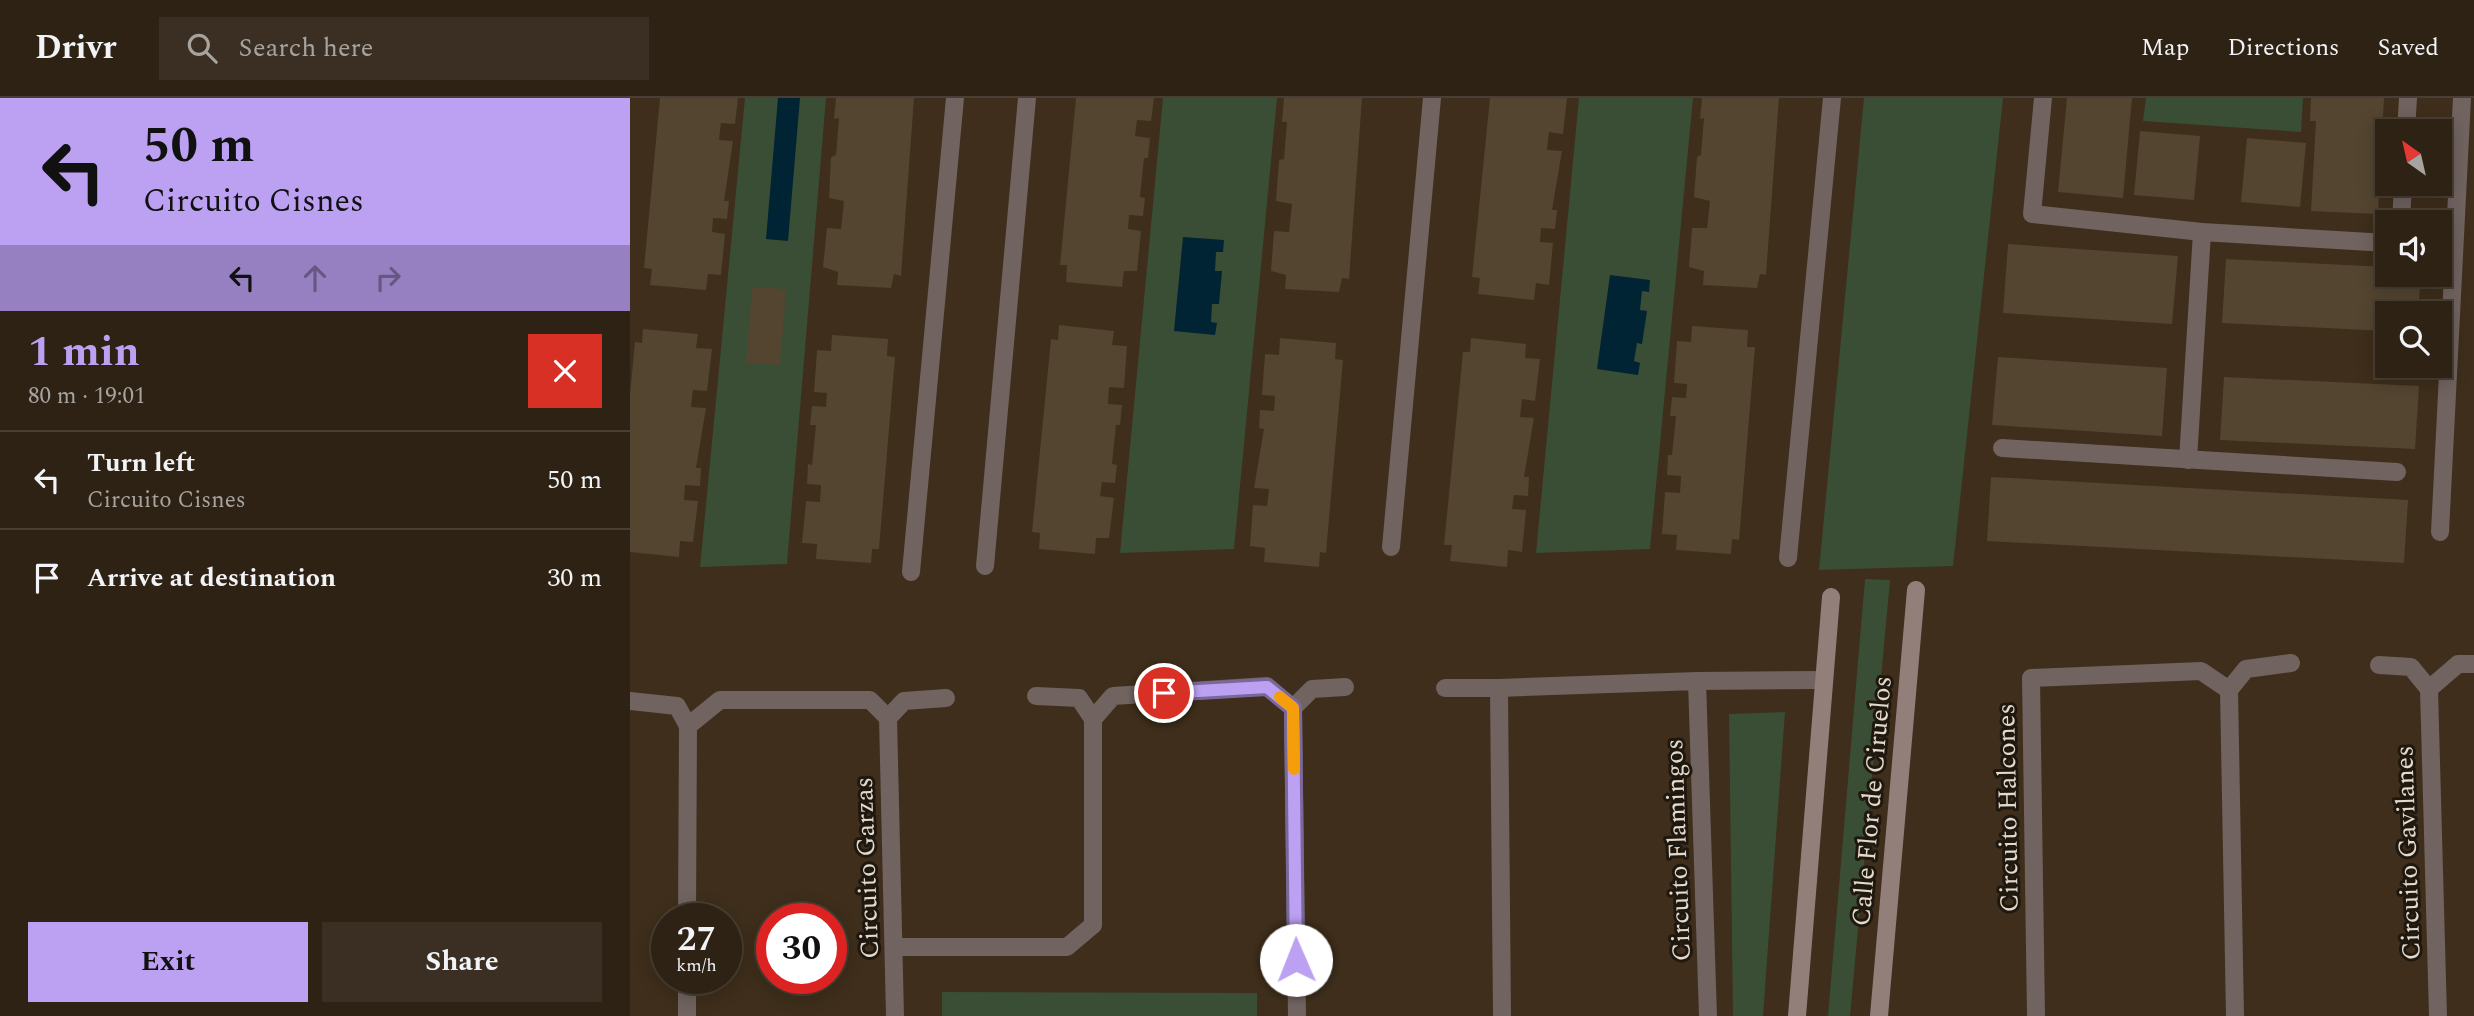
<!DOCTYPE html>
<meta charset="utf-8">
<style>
:root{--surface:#2e2214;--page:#3a2f22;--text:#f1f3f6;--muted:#a7a4a0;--line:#493f34;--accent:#bca0f2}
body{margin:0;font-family:Spectral,serif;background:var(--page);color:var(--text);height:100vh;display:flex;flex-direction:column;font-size:26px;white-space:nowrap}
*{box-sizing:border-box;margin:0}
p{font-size:23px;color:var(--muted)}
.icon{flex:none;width:38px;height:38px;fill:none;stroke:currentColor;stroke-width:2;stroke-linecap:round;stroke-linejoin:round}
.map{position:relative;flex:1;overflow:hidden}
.panel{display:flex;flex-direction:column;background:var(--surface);width:630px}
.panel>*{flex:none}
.top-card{background:#bca0f2;color:#111;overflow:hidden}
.needle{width:46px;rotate:326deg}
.tools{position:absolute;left:1745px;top:21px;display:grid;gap:14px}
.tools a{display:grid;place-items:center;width:77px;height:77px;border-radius:0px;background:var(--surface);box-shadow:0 4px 18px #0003,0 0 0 2px var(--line);font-size:35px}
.speed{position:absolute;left:21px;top:805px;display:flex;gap:14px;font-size:35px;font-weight:700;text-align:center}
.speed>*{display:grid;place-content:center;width:91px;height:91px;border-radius:50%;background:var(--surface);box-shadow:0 4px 18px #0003,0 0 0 2px var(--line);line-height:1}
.speed small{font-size:18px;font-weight:400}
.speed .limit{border:10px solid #d22;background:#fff;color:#111}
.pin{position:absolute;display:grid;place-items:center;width:60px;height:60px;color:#fff;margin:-30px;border:4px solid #fff;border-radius:50%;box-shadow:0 2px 7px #0007}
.me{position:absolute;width:77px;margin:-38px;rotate:359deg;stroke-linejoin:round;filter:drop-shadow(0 0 5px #0008)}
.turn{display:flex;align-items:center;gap:24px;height:147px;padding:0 28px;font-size:32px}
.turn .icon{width:91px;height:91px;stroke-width:2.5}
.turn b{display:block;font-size:49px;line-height:60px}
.lanes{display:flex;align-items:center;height:66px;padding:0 28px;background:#0003;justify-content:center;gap:35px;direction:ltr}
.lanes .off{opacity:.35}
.round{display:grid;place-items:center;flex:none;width:74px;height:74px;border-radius:0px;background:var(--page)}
.overview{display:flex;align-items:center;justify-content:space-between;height:119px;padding:0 28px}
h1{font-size:42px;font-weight:700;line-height:52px;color:var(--accent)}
.cta{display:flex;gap:14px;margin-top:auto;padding:14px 28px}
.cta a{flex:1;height:80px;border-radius:0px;background:var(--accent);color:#111;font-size:28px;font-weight:700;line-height:80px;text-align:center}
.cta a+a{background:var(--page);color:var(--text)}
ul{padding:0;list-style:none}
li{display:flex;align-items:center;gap:21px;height:98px;padding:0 28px;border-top:2px solid var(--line)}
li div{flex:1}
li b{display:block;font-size:26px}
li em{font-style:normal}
header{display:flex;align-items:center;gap:42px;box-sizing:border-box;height:98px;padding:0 35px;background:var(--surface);border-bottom:2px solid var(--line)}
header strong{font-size:33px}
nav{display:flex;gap:38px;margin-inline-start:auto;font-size:24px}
.search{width:490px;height:63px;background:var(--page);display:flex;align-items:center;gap:18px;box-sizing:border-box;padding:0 24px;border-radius:0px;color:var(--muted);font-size:26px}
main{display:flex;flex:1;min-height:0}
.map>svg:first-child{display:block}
</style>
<header>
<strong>Drivr</strong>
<div class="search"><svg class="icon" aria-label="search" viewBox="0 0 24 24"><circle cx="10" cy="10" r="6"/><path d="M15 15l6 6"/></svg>Search here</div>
<nav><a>Map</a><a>Directions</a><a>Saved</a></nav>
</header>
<main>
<section class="panel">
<div class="top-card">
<div class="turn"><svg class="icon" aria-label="left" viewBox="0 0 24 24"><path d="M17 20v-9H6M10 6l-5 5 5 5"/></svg><div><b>50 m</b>Circuito Cisnes</div></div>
<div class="lanes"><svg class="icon" aria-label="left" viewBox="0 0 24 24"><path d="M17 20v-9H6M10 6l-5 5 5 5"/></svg><svg class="icon off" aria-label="ahead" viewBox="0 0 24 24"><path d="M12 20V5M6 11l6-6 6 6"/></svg><svg class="icon off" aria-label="right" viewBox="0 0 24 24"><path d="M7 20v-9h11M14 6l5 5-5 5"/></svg></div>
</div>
<div class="overview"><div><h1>1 min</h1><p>80 m · 19:01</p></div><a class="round" style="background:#d93025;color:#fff"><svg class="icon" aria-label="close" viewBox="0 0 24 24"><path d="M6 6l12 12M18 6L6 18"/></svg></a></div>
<ul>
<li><svg class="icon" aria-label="left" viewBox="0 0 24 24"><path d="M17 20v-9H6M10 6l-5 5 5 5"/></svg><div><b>Turn left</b><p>Circuito Cisnes</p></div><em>50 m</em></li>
<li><svg class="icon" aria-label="arrive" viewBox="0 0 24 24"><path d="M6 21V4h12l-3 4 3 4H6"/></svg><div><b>Arrive at destination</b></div><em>30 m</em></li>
</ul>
<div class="cta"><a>Exit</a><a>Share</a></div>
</section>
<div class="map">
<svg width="1844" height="918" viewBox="0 0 1844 918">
<rect width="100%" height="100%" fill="#3e2e1b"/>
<g fill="#394e34">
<path d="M115,0H196L157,466L70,469Z"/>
<path d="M533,0H647L604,451L490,455Z"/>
<path d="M949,0H1063L1020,451L906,455Z"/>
<path d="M1234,0H1373L1323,468L1189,472Z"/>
<path d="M1516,0H1673L1671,34L1513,23Z"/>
<path d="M1235,481L1260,482L1220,918H1198Z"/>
<path d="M1155,614L1133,918H1103L1099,616Z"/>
<path d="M312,894L627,895V918H312Z"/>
</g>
<g fill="#002434">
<path d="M148,0H170L158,143L136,141Z"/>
<path d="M553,139L594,142L593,154H586L585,173H592L589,206H582L581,224L587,225L585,237L544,233Z"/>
<path d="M980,177L1020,182L1019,194L1012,193L1010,212L1017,213L1012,246L1007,245L1004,263L1010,265L1008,277L967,271Z"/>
</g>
<g fill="#534530">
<path d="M30,0H108L105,26L91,25L89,42L103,43L94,103H99L97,121L83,120L82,134L95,136L91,177L78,176L76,192L20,187L22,171L14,170Z"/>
<path d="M206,0H284L271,178L264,176L261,190L207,187L208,174L193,169L197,130L211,131L214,103L199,100L201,59L206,57L209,20L204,21Z"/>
<path d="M446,0H524L521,23L507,22L505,38L520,40L518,60H514L510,99L515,100L513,118L499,117L498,131L511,133L507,173H494L492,189L436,184L437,167H430Z"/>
<path d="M654,0H732L719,181L712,180L709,194L655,191L656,177L641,173L644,133L659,134L662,106L646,103L649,62L654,61L657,24H652Z"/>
<path d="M860,0H937L933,36L919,34L917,52L932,53L922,112H927L925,131L911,130L910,144L923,145L919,187L906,185L904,202L848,196L850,180L842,179Z"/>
<path d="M1072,0H1149L1136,177L1130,176L1127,190L1073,187L1074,173L1059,169L1062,130H1077L1080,103L1064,99L1067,59L1071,57L1074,20L1070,21Z"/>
<path d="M1437,0H1502L1493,100L1428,94Z"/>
<path d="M1681,0H1754L1748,116L1681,113L1686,23H1680Z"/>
<path d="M1510,33L1570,38L1564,102L1504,97Z"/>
<path d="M1617,40L1676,45L1670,109L1611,104Z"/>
<path d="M1378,146L1548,158L1542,226L1373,215Z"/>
<path d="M1596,161L1757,169V177H1791L1788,215H1757V233L1592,225Z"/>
<path d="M122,189L156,191L150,267L116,265Z"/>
<path d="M429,227L484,233L482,247L497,248L494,290L479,289L478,306L492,307L490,327H486L482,366L487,367L485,385L472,384L470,398L484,400L479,440H466L465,456L409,451L410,435L402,434L421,241L428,242Z"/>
<path d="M1062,228L1118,232L1117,249H1125L1109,442L1102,441L1101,456L1046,452L1047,437L1032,436L1035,394L1050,395L1051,378L1037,377L1038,357H1042L1046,318H1040L1042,299L1056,300L1057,286L1044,285L1047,243L1061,244Z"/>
<path d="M13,231L68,236L66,250L82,251L77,293L63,292L61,309L76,310L66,370H71L70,388L55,387L54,402L68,403L63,444L50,443L49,459L0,454V296L5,244L12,245Z"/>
<path d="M202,237L258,241L257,258L265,259L249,451H242L241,465L186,461L187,446L172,445L176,403L190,404L191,387L177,386L178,366L182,367L186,327H180L182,308L196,309L197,295L184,294L187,252L201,253Z"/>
<path d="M650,240L706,245L705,261L713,262L696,455L690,454L689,469L634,464L635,450L620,448L623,407L637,408L639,391L624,390L634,331L629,330L630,312L644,313L645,298L632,297L635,256L649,257Z"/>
<path d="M841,240L896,246L895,260L910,261L905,303L892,301L890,319L904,320L894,379H899L898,398L884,397L882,411L896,412L892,454L878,452L877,469L820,463L822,447H814L833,254H840Z"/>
<path d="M1368,259L1537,270L1532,338L1362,327Z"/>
<path d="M1594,279L1789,288L1785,351L1590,342Z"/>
<path d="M1361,379L1778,402L1774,465L1357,443Z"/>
</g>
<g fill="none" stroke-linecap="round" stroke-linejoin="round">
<g stroke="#706360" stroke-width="18">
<path d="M1413,0L1402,116L1572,134L1757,145"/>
<path d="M1776,33L1778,0"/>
<path d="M1771,124L1773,86"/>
<path d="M1372,350L1767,374"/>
<path d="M1558,362L1572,134"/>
<path d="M1810,434L1832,0"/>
<path d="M761,449L802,0"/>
<path d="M1158,460L1202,0"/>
<path d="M355,468L397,0"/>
<path d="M281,474L325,0"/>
<path d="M1749,567L1781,569L1799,591"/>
<path d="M1067,583L1193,582"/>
<path d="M815,590H869"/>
<path d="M1599,592L1616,571L1661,565"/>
<path d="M406,598L449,600L463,621"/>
<path d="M0,603L47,608L58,628"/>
<path d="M663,610L682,591L715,589"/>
<path d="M258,620L274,603L316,600"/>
<path d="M57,821L58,628L90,602H240L258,620L265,918"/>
<path d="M264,849H437L463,827V621L483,598L637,588L663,610L667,918"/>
<path d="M57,880V918"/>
<path d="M872,918L869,590L1067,583L1078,918"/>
<path d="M1406,918L1401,580L1571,573L1599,592L1605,918"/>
<path d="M1808,918L1799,591L1828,566H1844"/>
</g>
<g stroke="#937f7a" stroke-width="18">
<path d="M1167,918L1201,499"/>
<path d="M1249,918L1286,492"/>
</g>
</g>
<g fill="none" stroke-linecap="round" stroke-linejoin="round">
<defs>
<path id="route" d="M534,595L637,589L663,610L666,862"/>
</defs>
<use href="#route" stroke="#7a689d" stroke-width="18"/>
<use href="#route" stroke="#bca0f2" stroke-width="12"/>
<path stroke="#f59e0b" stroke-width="12" d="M650,599L663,610L664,671"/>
</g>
<g text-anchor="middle" stroke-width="6" stroke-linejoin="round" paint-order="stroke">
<g font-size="26" fill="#e3d9cd" stroke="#1f180f">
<text transform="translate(1241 703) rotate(-85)" y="9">Calle Flor de Ciruelos</text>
<text transform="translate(1377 710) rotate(-91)" y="9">Circuito Halcones</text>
<text transform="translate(1047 752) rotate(-92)" y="9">Circuito Flamingos</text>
<text transform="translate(1777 755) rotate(-92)" y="9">Circuito Gavilanes</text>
<text transform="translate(236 770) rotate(-92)" y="9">Circuito Garzas</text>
</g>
</g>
</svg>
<div class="tools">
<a><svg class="needle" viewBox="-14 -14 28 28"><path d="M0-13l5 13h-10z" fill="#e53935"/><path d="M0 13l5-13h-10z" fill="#a7a4a0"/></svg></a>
<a><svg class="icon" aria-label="sound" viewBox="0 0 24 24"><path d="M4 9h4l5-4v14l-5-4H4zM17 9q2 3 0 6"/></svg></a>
<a><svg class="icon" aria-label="search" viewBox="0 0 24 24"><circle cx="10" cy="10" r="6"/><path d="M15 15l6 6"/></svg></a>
</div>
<div class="speed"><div>27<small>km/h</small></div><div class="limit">30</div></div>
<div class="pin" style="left:534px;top:595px;background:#d93025"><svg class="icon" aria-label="arrive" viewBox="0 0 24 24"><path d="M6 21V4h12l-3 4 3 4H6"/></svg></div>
<svg class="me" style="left:666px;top:862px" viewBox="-20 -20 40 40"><circle r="19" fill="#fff"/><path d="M0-13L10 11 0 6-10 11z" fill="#bca0f2"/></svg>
</div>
</main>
